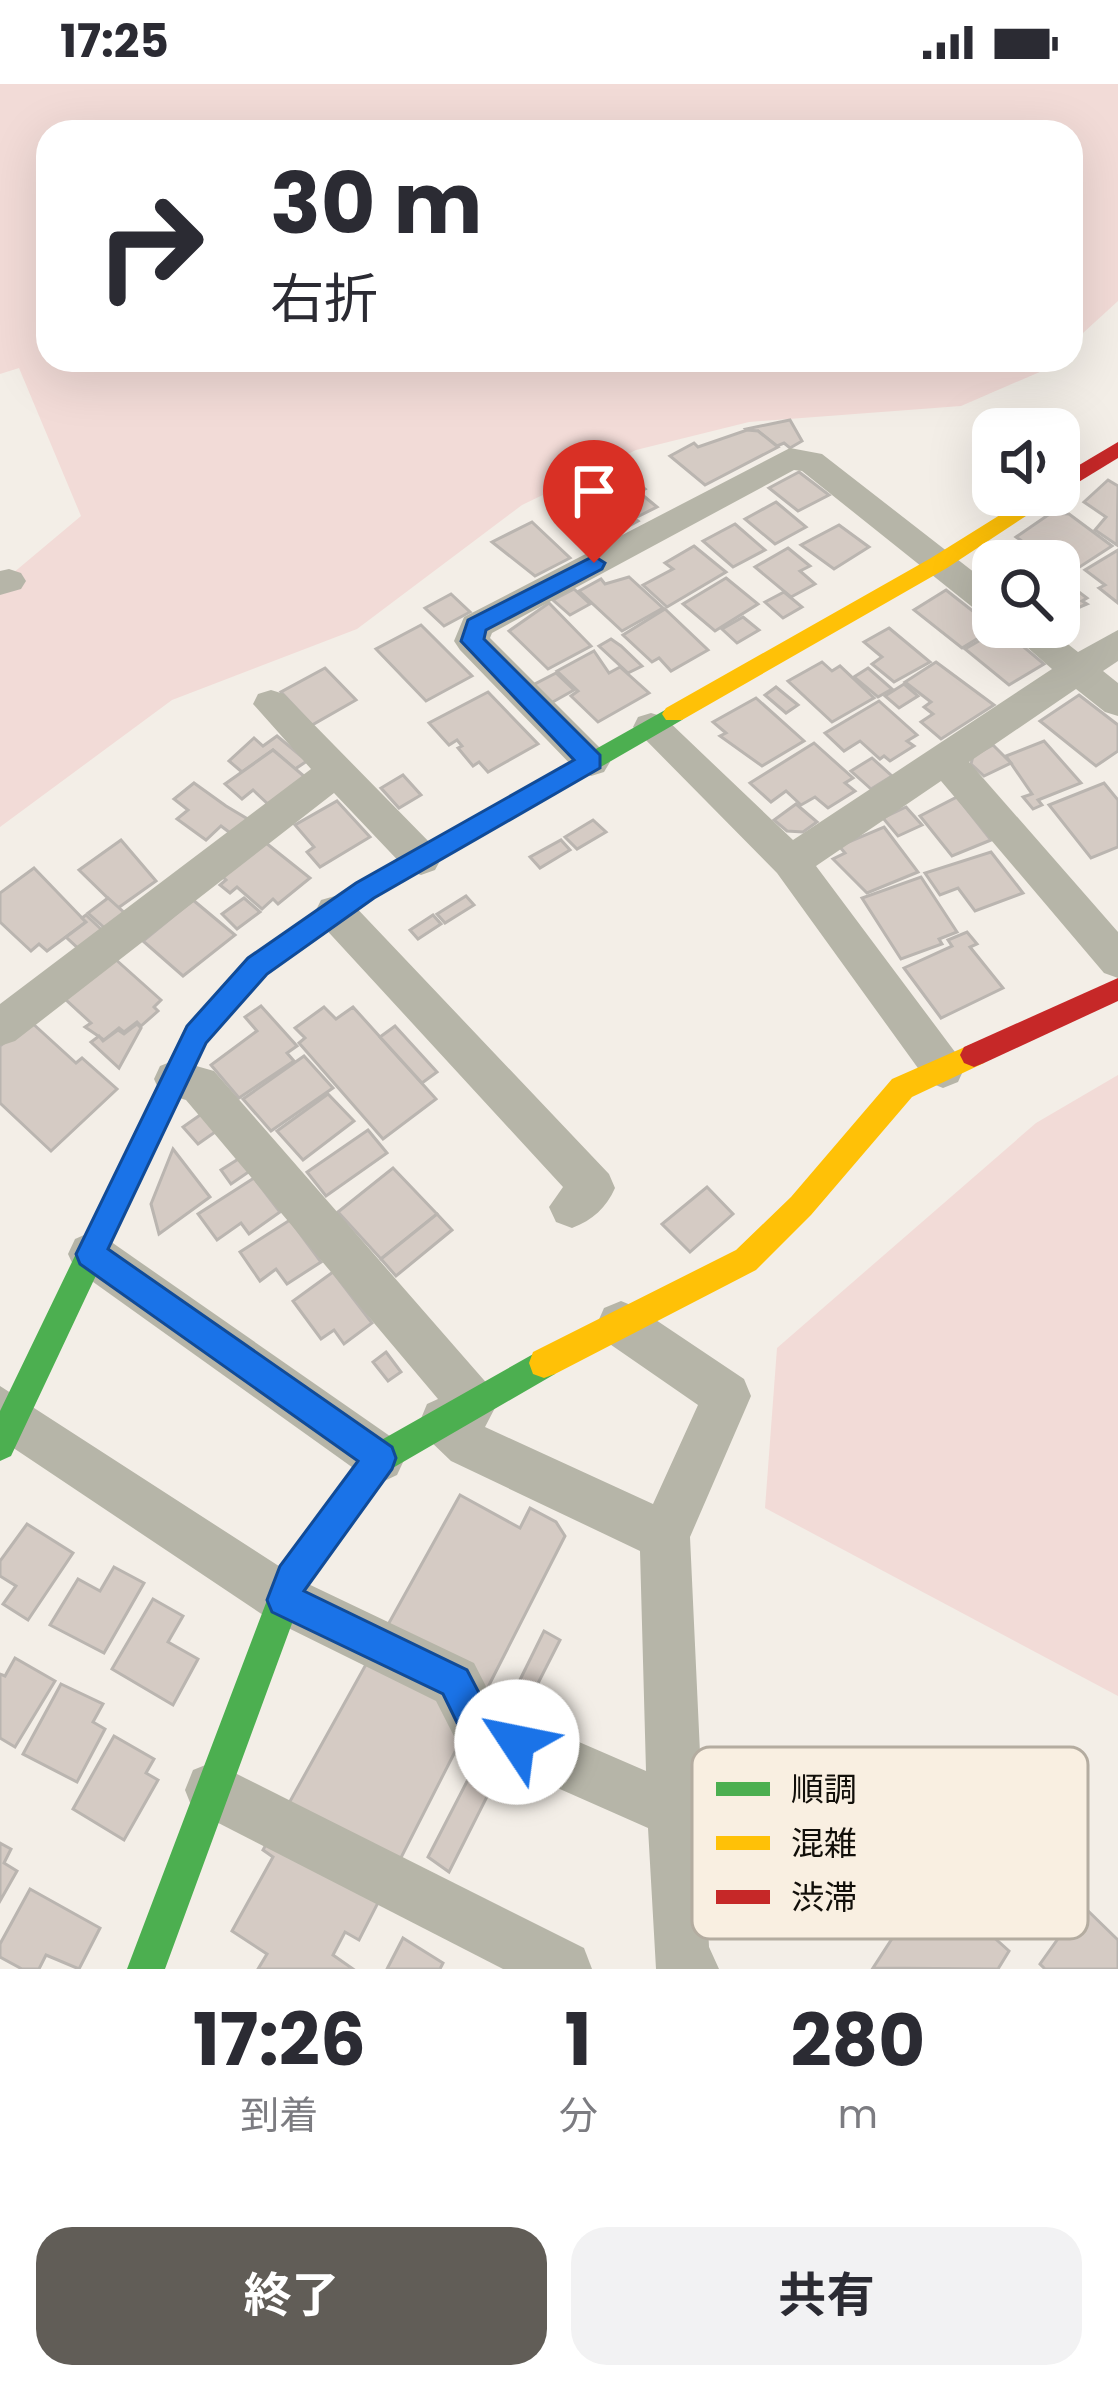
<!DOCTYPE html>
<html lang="ja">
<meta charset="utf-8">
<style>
:root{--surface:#fff;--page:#f2f2f3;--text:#2b2b33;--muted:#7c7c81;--accent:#615d57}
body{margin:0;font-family:Poppins,"Noto Sans JP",sans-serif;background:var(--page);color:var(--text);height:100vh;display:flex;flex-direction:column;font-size:45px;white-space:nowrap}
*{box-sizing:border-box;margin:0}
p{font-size:39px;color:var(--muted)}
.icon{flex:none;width:66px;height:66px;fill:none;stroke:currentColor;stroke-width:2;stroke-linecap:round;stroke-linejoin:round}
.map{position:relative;height:1885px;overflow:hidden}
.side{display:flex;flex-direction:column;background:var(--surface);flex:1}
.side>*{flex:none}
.top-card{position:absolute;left:36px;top:36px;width:1047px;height:252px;border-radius:36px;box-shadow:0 12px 48px #0002;background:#fff;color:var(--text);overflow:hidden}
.tools{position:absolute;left:972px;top:324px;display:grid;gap:24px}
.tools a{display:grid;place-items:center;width:108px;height:108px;border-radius:24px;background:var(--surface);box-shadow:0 12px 48px #0002;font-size:60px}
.pin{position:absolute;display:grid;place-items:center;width:102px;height:102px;color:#fff;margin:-123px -51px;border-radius:50% 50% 50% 0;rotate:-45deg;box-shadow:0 0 12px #0007}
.pin .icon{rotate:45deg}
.me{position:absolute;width:132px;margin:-66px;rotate:304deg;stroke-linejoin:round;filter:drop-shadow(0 0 9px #0008)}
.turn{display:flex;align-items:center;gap:42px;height:252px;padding:0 36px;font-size:54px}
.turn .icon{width:156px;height:156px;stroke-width:2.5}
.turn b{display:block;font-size:84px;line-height:102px}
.eta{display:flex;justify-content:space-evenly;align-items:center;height:204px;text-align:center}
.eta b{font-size:72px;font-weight:700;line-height:84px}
.action{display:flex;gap:24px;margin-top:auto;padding:24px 36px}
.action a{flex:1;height:138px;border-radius:36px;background:var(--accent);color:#fff;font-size:48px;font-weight:700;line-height:138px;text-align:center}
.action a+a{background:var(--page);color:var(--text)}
.status{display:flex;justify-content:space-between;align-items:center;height:84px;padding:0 60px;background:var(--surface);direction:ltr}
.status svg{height:33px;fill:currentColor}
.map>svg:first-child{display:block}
</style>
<div class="status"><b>17:25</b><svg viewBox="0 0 49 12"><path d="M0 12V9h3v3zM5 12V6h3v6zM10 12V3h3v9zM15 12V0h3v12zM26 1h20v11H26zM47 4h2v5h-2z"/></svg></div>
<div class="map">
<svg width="1118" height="1885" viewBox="0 0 1118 1885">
<rect width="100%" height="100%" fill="#f3eee7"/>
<g fill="#f2dbd7">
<path d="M0,0H1118V217L1071,260V48H48V276H1054L1042,287L961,322L749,338L636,366L522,421L357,545L172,616L0,743V500L81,432L19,284L0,290Z"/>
<path d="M1118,991V1612L765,1424L777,1264L1036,1039Z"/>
</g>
<g fill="#d5cbc4" stroke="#bab5b0" stroke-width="3">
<path d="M790,336L802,357L790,364L784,359L777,362L758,347L752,350L746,345Z"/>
<path d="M747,346L758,347L778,363L705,401L670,372L694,359L698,363Z"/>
<path d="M615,380L645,405L621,418L591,393Z"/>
<path d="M799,388L829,411L798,427L769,404Z"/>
<path d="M1108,396L1118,402L1117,461L1095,446L1106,433L1084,418Z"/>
<path d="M592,400L638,437L603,456L558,418Z"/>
<path d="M640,409L657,423L635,434L619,421Z"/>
<path d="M776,418L806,443L775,460L745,435Z"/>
<path d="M1051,429L1069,430L1112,462L1075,486L1064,477L1046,474L1016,453Z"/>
<path d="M532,438L570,474L535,492L492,458Z"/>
<path d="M735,440L765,466L733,483L703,457Z"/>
<path d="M839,441L869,463L834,485L801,461Z"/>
<path d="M694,462L726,488L667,523L643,501L673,485L665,479Z"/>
<path d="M788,464L810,482L800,487L815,500L791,513L755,483Z"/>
<path d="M1118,466V519L1099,504L1105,501L1085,486Z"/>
<path d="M629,493L663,524L622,547L579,507L601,495L605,500Z"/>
<path d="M1059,493L1087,514L1082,517L1087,520L1059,532Z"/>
<path d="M726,494L758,520L715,547L683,520Z"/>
<path d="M574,505L590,520L570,531L553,516Z"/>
<path d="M946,506L993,543L995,544L962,564L914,526Z"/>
<path d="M784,508L802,523L783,534L765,518Z"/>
<path d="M451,510L470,528L444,542L425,524Z"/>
<path d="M549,519L591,562L548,585L509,547Z"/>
<path d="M665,525L708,566L671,587L659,574L652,578L623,551Z"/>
<path d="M743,533L759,546L737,559L722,545Z"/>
<path d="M421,541L472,592L426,617L376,565Z"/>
<path d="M889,544L930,578L894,598L872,580L882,573L864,558Z"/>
<path d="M1001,544L1044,580L1009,601L965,565Z"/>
<path d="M611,555L621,562L642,582L628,589L599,562Z"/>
<path d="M594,567L609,589L620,583L649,609L598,638L571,612L578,607L557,587Z"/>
<path d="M822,578L832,587L840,582L874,614L832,638L788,597Z"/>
<path d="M936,578L994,621L941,655L921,638L933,630L924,623L931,618L905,598Z"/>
<path d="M325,584L356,616L312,641L281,608Z"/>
<path d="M868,584L892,605L878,613L854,593Z"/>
<path d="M556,589L574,606L551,619L533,601Z"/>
<path d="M904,600L918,612L899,624L885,612Z"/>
<path d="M776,603L798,621L786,629L765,611Z"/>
<path d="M488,608L538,660L488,688L479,678L473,682L458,664L462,662L457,656L449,661L429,639Z"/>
<path d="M1079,611L1118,641V667L1096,682L1040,637Z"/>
<path d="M756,614L804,657L762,682L720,652L726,649L713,638Z"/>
<path d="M879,617L917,651L907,657L914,662L890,677L884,672L880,675L860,657L844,667L825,649Z"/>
<path d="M277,652L307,677L295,685L273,666L242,688L229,677L254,654L263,662Z"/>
<path d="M1044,657L1081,699L1038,716L1042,721L1033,725L1023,713L1032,710L1006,672Z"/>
<path d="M814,659L853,694L845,699L855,707L828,724L815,713L801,721L786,707L771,718L750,699Z"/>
<path d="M993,661L1011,679L984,692L971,680L973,672Z"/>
<path d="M273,666L305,693L268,720L253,706L242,715L225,700Z"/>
<path d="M872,674L892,692L871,705L851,687Z"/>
<path d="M403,691L421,711L399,724L381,704Z"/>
<path d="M194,699L226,722L251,737L233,751L221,742L206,756L177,735L188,726L174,715Z"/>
<path d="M1104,699L1118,716V763L1091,774L1049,721Z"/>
<path d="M957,713L991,756L952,772L920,732Z"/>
<path d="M337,717L370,753L320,783L307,768L314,763L295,741Z"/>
<path d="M796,720L817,738L803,748L787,747L774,736Z"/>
<path d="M906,723L922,741L898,752L883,734Z"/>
<path d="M593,736L606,748L577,765L565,753Z"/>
<path d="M884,743L918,788L867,809L833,775L845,769L839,762Z"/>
<path d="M121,756L156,797L118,824L79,786Z"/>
<path d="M561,756L570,766L540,784L530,773Z"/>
<path d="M266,759L310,794L278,820L273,815L262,825L237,803L230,809L220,801L226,796L222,792Z"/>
<path d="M991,768L1023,809L975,827L958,804L940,811L925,789Z"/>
<path d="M34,784L86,838L47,867L39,860L31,867L0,838V809Z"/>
<path d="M921,793L957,848L939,855L942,860L901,875L862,814Z"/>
<path d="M466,812L474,821L445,839L437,830Z"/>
<path d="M108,814L128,832L108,847L88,829Z"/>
<path d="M244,814L260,828L237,845L222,830Z"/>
<path d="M193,816L235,851L183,892L143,857Z"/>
<path d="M86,831L104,848L80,866L66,853L86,838L82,834Z"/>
<path d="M433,831L441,840L418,855L410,846Z"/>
<path d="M967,848L977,860L970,863L1003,904L941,934L904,884L952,862L948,856Z"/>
<path d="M114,874L161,916L154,923L158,927L141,942L137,938L124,948L119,944L104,956L85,943L91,939L64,914Z"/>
<path d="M261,922L297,962L287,969L294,977L239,1014L211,981L257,947L245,933Z"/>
<path d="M324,923L336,935L353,923L436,1015L383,1055L299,959L305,954L295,944Z"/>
<path d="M31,938L76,979L82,974L117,1005L51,1067L0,1019V962Z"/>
<path d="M137,940L141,944L119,984L91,958L99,952L103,957L118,946L124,950Z"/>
<path d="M395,942L437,988L422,999L380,953Z"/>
<path d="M304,972L333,1004L271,1047L243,1015Z"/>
<path d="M328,1010L354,1037L303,1076L277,1047Z"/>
<path d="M203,1029L218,1046L198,1060L183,1043Z"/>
<path d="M368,1046L387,1069L326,1112L307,1088Z"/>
<path d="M173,1065L210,1113L159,1150L151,1120Z"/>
<path d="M240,1074L250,1087L231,1100L221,1086Z"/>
<path d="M393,1084L437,1130L381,1175L338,1128Z"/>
<path d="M254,1094L280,1128L249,1150L241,1139L217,1156L198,1130Z"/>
<path d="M707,1103L733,1130L690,1168L662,1140Z"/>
<path d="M437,1130L452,1146L396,1192L381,1175Z"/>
<path d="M290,1136L321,1178L287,1200L276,1185L260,1197L240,1168Z"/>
<path d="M333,1188L372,1239L344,1260L334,1246L321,1255L293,1217Z"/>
<path d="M386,1268L401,1288L388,1297L373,1278Z"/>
<path d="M460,1411L520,1444L530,1424L556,1438L565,1452L359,1856L345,1848L333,1871L353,1885H258L267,1870L232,1847L273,1773L263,1766Z"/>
<path d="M27,1440L73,1469L28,1536L3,1520L16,1502L0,1492V1477Z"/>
<path d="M114,1483L144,1499L104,1569L50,1541L78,1495L100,1507Z"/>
<path d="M153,1515L183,1532L168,1558L198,1575L173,1621L112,1585Z"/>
<path d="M544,1547L560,1556L528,1619L513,1610Z"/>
<path d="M15,1574L55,1597L15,1663L0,1654V1590L5,1592Z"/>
<path d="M61,1600L103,1620L93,1638L105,1645L77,1698L23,1670Z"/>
<path d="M494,1645L515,1657L449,1788L428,1773Z"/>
<path d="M114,1652L154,1675L146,1689L158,1696L124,1756L73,1725Z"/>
<path d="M0,1759L11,1765L4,1779L17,1787L0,1817Z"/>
<path d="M930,1796L1009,1867L998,1885L873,1884Z"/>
<path d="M30,1805L100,1844L79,1885L46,1871L39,1885H22L0,1873V1860Z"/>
<path d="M1082,1821L1118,1856V1885H1045L1040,1880Z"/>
<path d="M403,1854L443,1879L440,1885H387Z"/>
</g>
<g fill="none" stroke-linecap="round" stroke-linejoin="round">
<g fill="#b6b5a8" fill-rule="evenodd">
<path d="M790,364L822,370L993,503V533L981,530L802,387L794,386L492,549L490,554L604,668L610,678L604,688L591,692L578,688L460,566L454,557L464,533Z"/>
<path d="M9,485L21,489L26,497L21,505L0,511V487Z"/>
<path d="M1004,543H1046L1078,568L1118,546V577L1103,587L1118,599V632L1105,628L1076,605L969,678L1118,848V894L1104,889L941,697L816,782L958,972L964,985L958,998L943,1004L928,998L777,789L633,643L638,633L651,629L664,633L793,756L1052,585Z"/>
<path d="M271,606L284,610L435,764L441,775L435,786L421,791L407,786L334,709L15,957L0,962V920L311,685L253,620L258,610Z"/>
<path d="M335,812L349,816L609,1090L615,1104C606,1124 593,1136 572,1144L556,1138L549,1123L563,1103L321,840L315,828L321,816Z"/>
<path d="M175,976L214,987L490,1303L497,1320L485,1343L653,1420L698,1321L604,1256L597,1240L604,1224L621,1217L638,1224L744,1295L751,1312L690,1453L709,1863L719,1885H656L648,1744L458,1660L436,1617L266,1533L0,1355V1302L302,1497L474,1579L496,1622L646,1687L640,1467L451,1377L427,1354L420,1337L427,1320L438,1315L186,1016L160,1008L154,995L160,982Z"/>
<path d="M91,1148L107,1155L397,1357L405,1374L397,1391L380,1399L363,1391L75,1185L68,1170L75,1155Z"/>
<path d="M213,1678L584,1864L592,1885H503L193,1726L185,1706L193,1686Z"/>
</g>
<g fill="#4caf50" fill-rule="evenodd">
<path d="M674,621L682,624L686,630L682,636L374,814L267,890L206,958L11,1372L0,1377V1327L186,942L249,874L356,800Z"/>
<path d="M544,1264L555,1268L559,1279L555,1290L391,1385L305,1504L165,1885H127L280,1482L369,1363Z"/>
</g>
<g fill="#ffc107" fill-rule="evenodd">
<path d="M1032,411H1058L947,484L682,636H666L662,630L666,624L931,474Z"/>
<path d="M974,959L984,963L988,971L984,979L912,1013L811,1131L756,1186L555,1290L544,1294L533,1290L529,1279L533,1268L736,1166L791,1113L892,995Z"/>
</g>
<g fill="#c62828" fill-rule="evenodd">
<path d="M1118,358V374L1059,410V393Z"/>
<path d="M1118,894V917L984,979L974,983L964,979L960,971L964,963Z"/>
</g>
</g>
<path fill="#1a73e8" stroke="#114b97" stroke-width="3" d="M594,472L605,479L602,485L486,546L484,555L600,671V684L374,814L267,890L206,959L108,1165L392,1363L396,1374L392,1385L304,1507L467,1586L489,1628L529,1646L534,1658L529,1671L517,1676L464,1653L443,1610L272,1528L267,1516L280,1482L358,1377L80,1180L76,1170L187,942L248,874L356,799L574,676L461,557L468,536Z"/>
<rect x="692" y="1663" width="396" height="192" rx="18" fill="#f9efe1" stroke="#b4aca0" stroke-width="3"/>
<rect x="716" y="1698" width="54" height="14" fill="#4caf50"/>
<rect x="716" y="1752" width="54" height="14" fill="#ffc107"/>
<rect x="716" y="1806" width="54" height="14" fill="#c62828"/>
<g font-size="33" fill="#120f0a">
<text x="791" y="1717">順調</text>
<text x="791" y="1771">混雑</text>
<text x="791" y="1825">渋滞</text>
</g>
</svg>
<div class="tools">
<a><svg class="icon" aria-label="sound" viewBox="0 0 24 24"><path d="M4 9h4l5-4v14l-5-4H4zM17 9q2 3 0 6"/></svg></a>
<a><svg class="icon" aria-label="search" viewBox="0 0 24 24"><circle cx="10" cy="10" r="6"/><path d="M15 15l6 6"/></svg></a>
</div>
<div class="pin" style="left:594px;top:479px;background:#d93025"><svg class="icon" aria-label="arrive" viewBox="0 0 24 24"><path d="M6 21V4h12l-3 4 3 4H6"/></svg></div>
<svg class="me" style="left:517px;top:1658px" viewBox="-20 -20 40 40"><circle r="19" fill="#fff"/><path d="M0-13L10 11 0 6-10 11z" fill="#1a73e8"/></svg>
<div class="top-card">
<div class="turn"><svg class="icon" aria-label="right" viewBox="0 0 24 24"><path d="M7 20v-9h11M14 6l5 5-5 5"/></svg><div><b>30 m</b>右折</div></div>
</div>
</div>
<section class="side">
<div class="eta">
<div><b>17:26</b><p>到着</p></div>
<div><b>1</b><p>分</p></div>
<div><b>280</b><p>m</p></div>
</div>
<div class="action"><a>終了</a><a>共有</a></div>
</section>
